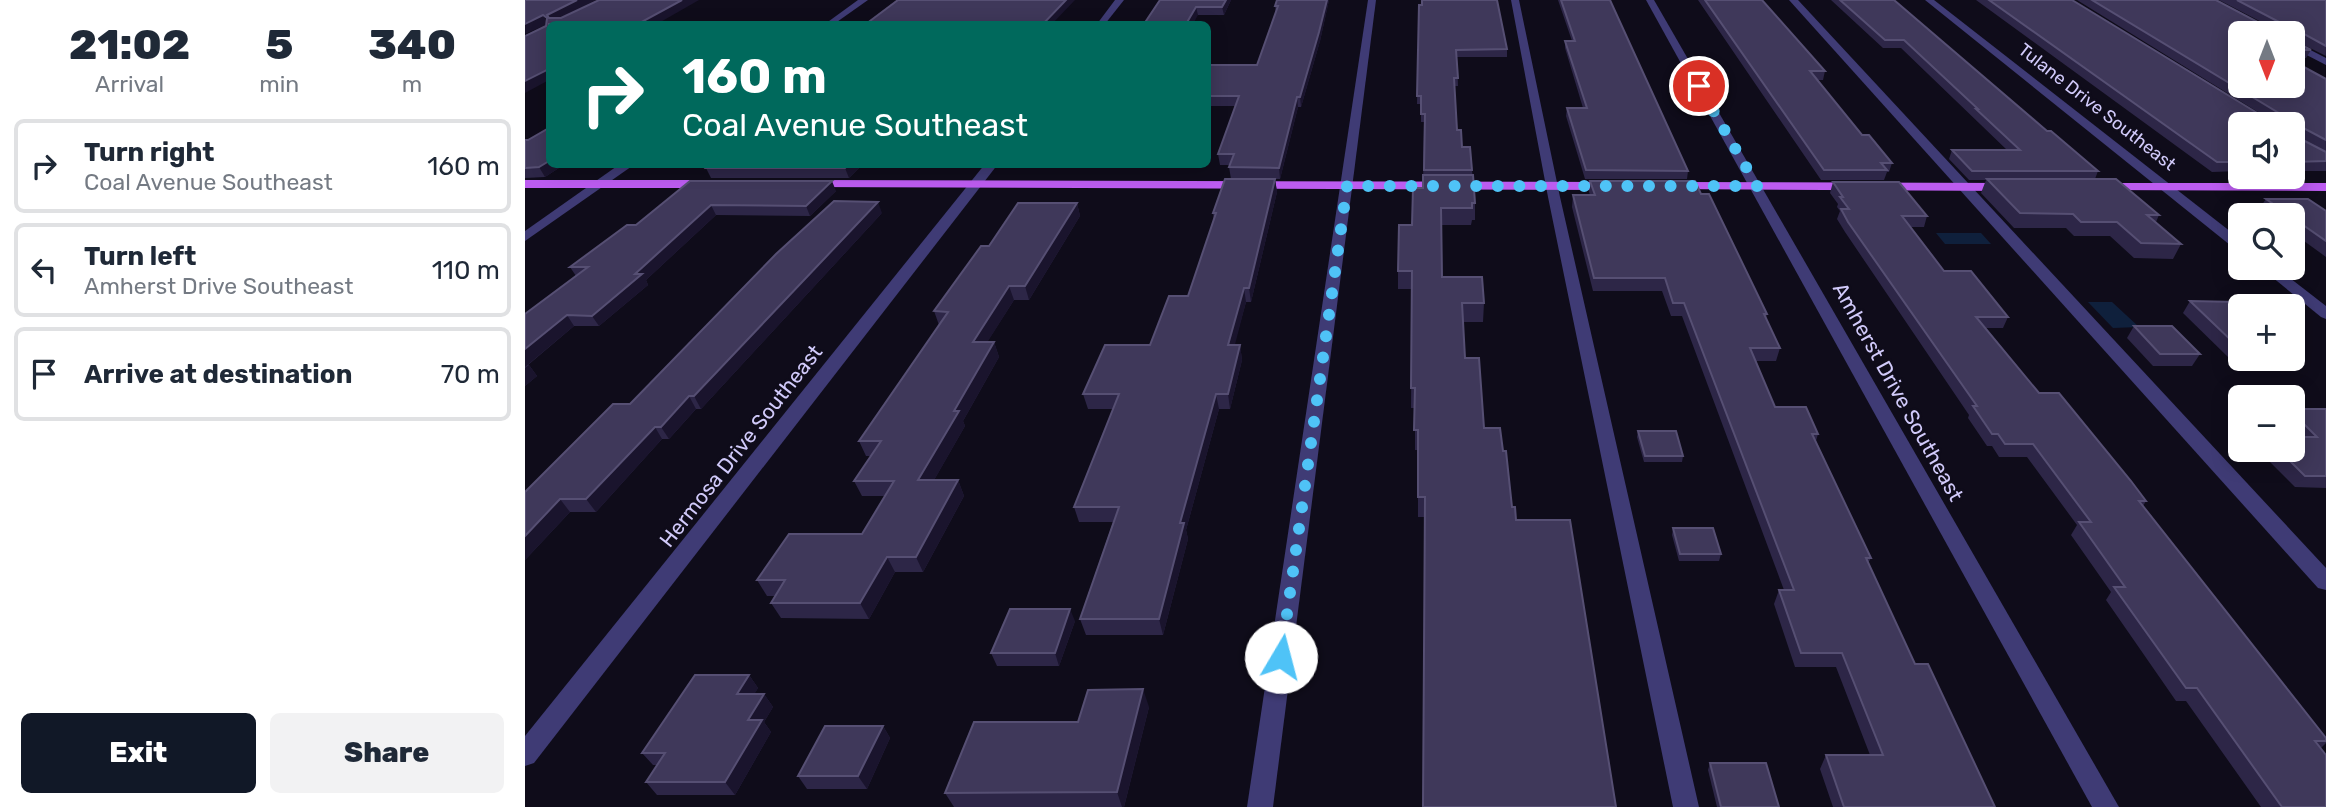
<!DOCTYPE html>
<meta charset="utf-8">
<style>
:root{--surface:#fff;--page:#f2f2f3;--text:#1f2937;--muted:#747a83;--line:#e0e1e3;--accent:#111827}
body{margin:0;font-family:Rubik,sans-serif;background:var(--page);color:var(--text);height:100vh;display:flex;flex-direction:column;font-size:26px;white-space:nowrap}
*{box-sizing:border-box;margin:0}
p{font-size:23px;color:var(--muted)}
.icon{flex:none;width:38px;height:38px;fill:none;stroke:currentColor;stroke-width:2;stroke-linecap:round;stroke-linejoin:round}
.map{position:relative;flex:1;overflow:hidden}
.panel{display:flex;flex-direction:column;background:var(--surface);width:525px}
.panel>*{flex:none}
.hud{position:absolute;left:21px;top:21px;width:665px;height:147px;border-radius:10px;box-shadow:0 4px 18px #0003;background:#00695c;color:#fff;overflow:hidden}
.needle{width:46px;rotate:180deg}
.tools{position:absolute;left:1703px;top:21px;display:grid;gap:14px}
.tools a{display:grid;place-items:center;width:77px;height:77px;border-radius:10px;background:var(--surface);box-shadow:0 4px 18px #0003;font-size:35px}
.pin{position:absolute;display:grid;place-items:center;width:60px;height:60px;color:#fff;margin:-30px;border:4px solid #fff;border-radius:50%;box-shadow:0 2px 7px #0007}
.me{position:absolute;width:77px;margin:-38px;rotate:8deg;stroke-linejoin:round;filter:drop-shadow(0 0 5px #0008)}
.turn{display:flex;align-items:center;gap:24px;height:147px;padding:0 21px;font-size:32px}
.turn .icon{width:91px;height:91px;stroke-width:2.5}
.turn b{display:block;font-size:49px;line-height:60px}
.eta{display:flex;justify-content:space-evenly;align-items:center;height:119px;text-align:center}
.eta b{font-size:42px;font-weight:800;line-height:49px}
.action{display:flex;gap:14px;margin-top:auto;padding:14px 21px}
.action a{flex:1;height:80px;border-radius:10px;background:var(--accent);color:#fff;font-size:28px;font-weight:800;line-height:80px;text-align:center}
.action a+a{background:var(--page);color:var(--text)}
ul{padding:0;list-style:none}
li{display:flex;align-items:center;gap:21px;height:94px;margin:0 14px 10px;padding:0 7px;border:4px solid var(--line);border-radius:10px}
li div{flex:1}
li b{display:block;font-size:26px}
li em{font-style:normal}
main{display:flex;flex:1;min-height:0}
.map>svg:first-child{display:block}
</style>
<main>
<section class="panel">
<div class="eta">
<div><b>21:02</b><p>Arrival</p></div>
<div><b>5</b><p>min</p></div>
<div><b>340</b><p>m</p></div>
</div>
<ul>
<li><svg class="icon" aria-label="right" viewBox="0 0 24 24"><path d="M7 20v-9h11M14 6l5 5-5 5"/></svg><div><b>Turn right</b><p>Coal Avenue Southeast</p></div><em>160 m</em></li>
<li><svg class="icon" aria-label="left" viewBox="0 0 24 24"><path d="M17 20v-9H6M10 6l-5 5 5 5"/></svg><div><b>Turn left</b><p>Amherst Drive Southeast</p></div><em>110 m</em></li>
<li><svg class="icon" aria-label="arrive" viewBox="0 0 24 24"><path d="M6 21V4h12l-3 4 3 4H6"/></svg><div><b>Arrive at destination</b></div><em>70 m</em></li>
</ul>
<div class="action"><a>Exit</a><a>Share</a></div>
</section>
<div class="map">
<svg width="1801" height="807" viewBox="0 0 1801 807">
<rect width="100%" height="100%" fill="#0f0c1a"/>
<g fill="#0f203c">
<path d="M1411,233H1456L1466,244H1420Z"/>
<path d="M1563,302H1587L1614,327L1588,328Z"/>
</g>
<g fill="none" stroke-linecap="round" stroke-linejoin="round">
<g fill="#3f3b75" fill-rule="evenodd">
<path d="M333,0H343L309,24H300Z"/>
<path d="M590,0H599L580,24H572Z"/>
<path d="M843,0H851L748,807H722Z"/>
<path d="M986,0H994L1035,197L1174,807H1148L1023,197Z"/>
<path d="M1121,0H1129L1594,807H1567Z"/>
<path d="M1264,0H1273L1801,568V590L1793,588Z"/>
<path d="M1400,0H1409L1715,239V250L1710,249Z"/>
<path d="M1768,41L1801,58V65L1768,48Z"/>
<path d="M95,164H110L0,241V231Z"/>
<path d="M460,164H473L9,763L0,766V736Z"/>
<path d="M1736,268H1752L1801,306V319L1796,317Z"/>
</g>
<g fill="#bc5cf0" fill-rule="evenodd">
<path d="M0,180H184L190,184L184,188H0Z"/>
<path d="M286,180L1087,182L1093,186L1087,190L282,187L280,184Z"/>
<path d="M1150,182L1483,183L1489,187L1483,191L1145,189L1144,186Z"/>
<path d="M1577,183H1801V191L1572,190L1571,187Z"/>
</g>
</g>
<g fill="#2d2647">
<path d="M635,0H706L699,15H673Z"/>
<path d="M752,0H804L795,41L776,107H773L755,179H706L704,167L705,165H695L693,154L710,106H682V65H732L751,14L750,6Z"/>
<path d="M1033,0H1085L1163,171L1162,179H1060L1041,116L1042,108H1058L1040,48V41H1047Z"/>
<path d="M1173,0H1237L1300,71L1298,80H1292L1337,135L1367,163L1364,172H1362L1359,180H1296Z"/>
<path d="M1306,0H1369L1522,131L1573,171L1570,179L1634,215L1631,222L1656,244L1648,259L1609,258L1585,236H1549L1541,228H1489L1456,193L1461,180H1444L1424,159L1427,150H1482L1376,48H1358Z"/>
<path d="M1451,0H1547L1739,117H1741L1552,0H1691L1742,27H1746L1694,0H1801V56L1771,41V42L1786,50L1781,58H1768V33H1715L1801,79V171H1768V124H1715V171L1687,172Z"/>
<path d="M894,5L982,49V57H932L933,86H929L932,130L937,147L947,170L950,203V220H947L946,225H916L917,277L959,303L958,322H938L940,358L959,428L978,451L987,507L991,520L1091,807L900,517H893V450H890V408H886L887,289H873V271L898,188L899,122H896V104H892Z"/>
<path d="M0,140L24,164H40L20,177L0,178Z"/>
<path d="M338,164L324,178H186L181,168Z"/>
<path d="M750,179L752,192L726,302H721L709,345H715L717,360L705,409H694L661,530L663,539L638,635H561L555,619L588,522H554L549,507L588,409H563L558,394L625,345L663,296L689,221L688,213Z"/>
<path d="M165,181L311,191L285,216L191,215L121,280L123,285L74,326H49L3,365H4L12,376L0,386V314L51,276L45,267L111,225Z"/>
<path d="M1065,181L1176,194L1242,314L1241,318L1255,348L1251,361H1231L1250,407L1293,434L1291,441L1346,558L1343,563L1390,664L1470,807H1308L1295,769L1301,755H1345L1311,667H1270L1249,604L1254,590H1259L1157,316H1146L1137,291H1068L1047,207L1048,195H1065L1064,192Z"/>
<path d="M1308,182L1402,216L1399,227H1385L1419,271L1483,317L1478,328H1461L1514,393L1621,501L1618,506L1801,738V743L1796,748L1801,807H1736L1661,701H1651L1581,600L1586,592L1546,535L1552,525L1502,457H1474L1467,446H1462L1443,418L1444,415L1320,232L1312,219L1315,211L1312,207L1313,204L1305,193Z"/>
<path d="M1741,199L1801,211V257L1768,233V215H1743L1734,209Z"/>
<path d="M552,203L555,216L504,300H489L462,342H469L474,357L438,421L440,426L409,480H433L439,496L398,572H370L344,619L256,618L246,603L250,596H242L232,580L337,534L360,496H337L329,481L346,456H341L334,441L414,325L409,311L464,246Z"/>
<path d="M357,213L176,409H171L144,439H137L71,512H45L0,560V492L105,404Z"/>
<path d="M1665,301L1715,306V357H1703L1658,313Z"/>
<path d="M1609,326L1675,354L1667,366H1628L1602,338Z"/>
<path d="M1768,409H1801V488L1770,487L1733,450H1768L1772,437L1768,433Z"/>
<path d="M1113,431L1158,456L1157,462H1119L1112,437Z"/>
<path d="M1148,528L1196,554L1194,561H1154L1147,535Z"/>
<path d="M550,621L534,666H472L466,653Z"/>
<path d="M224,675L233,688L229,694H239L248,707L239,722L246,732L210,795H132L121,782L132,765H128L117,753Z"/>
<path d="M624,707L599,807H429L420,793L553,722Z"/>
<path d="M358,726L365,738L342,789H282L273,776Z"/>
<path d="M1185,763L1254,807H1192L1183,770Z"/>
</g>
<g fill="#1a142d">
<path d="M52,0H71L26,23L22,15Z"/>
<path d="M157,0H174L132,24H113Z"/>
<path d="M541,0H550L527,24H518Z"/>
<path d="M701,0H706L699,15L697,7Z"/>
<path d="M802,0H804L795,41L776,107L775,97Z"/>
<path d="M671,7L673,15L668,24H661Z"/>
<path d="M18,15L23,24L0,34V24Z"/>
<path d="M24,69V80L0,93V81Z"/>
<path d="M772,97L773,107L755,179L754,168Z"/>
<path d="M24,161V164H40L20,177L14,167Z"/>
<path d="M324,164H338L324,178L320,168Z"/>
<path d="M750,179L752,192L726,302L724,288Z"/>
<path d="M307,181L311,191L285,216L281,206Z"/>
<path d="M353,202L357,213L176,409L169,396Z"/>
<path d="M552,203L555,216L504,300L500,286Z"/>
<path d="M186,205L191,215L121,280L123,285L74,326L67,316L110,274Z"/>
<path d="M484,286L489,300L453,357L448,342Z"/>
<path d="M719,288L721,302L706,360L703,345Z"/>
<path d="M42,315L49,326L0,367V349Z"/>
<path d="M469,342L474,357L438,421L440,426L400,496L393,480L429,411Z"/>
<path d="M715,345L717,360L705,409L703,394Z"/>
<path d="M4,365L12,376L0,386V368Z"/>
<path d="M691,394L694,409L661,530L663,539L638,635L634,619L655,523Z"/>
<path d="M164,396L171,409L144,439L136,427Z"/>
<path d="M130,427L137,439L71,512L61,499Z"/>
<path d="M433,480L439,496L398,572L391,557Z"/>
<path d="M35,499L45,512L0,560V536Z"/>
<path d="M362,557L370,572L344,619L335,603Z"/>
<path d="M545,609L550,621L534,666L530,653Z"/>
<path d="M224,675L233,688L222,707L212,694Z"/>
<path d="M618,689L624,707L599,807H597L592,792Z"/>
<path d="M239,694L248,707L239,722L246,732L210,795L200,782L223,720Z"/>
<path d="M358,726L365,738L342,789L333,776Z"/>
</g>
<g fill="#3f385a" stroke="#564f73" stroke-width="2">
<path d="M0,0H52L22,15L24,18H36L74,0H157L113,24H24V69L0,81V36L21,26L22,18L18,15L0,24Z"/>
<path d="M373,0H541L518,24H341Z"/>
<path d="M635,0H701L697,7H671L661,24H619Z"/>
<path d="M752,0H802L794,32L775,97H772L754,168L704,167L709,154H693L714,96H682V65H732L753,6H750Z"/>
<path d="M897,0H972L982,49L931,50L933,78H929L932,130H936L937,147H945L947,170H899L900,114H896V96H892L894,5H897Z"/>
<path d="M1036,0H1085L1163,171L1061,170L1042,108H1062L1040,41H1050Z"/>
<path d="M1180,0H1237L1300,71H1285L1337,135H1344L1367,163H1356L1362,170H1299Z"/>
<path d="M1315,0H1369L1522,131H1526L1573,171H1447L1427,150H1495L1451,109H1453L1379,40H1360Z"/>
<path d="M1464,0H1547L1739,117L1754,118L1757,115L1567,0H1691L1742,27H1757L1756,23L1712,0H1801V46L1772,30L1771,42L1786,50H1768V33H1715V86H1768V61L1801,79V140L1771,124L1772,137L1801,152V161L1768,162V124H1715V162H1692Z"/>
<path d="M24,128V161L14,167L0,168V140H3Z"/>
<path d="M185,164H324L320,168H181Z"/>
<path d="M898,175H948L950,203H947V208H916L917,277H957L959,303H937L940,358H954L959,428H975L978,451H981L987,507H990L991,520H1045L1091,807H898L900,497H893V430H889L890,388H886L887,271H873L874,225H887L888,188H898Z"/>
<path d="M700,179H750L724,288H719L703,345H715L703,394H691L655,523H659L634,619H555L594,507H549L594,394H558L580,345H625L644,296H663L691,213H688Z"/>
<path d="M1462,179H1591L1634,215H1622L1656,244L1616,243L1592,222H1556L1548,214L1495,213Z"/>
<path d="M165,181H307L281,206L186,205L110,274H117L67,316L42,315L0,349V314L63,267H45L102,225H111Z"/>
<path d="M1065,181H1170L1176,194H1184L1242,314H1239L1255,348H1225L1250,407H1281L1293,434H1287L1346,558H1341L1390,664H1403L1470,807H1319L1301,755H1358L1317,653H1276L1254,590H1269L1159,303H1148L1140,278H1069L1048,195H1070Z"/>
<path d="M1308,182H1374L1402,216H1377L1419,271H1446L1483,317H1451L1514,393H1534L1606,481L1621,501H1614L1801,738V741H1790L1801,755V807H1757L1672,688H1661L1589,587H1600L1554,522H1566L1508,444H1480L1473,434H1467L1448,406H1452L1323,222L1316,209H1324L1315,197H1318Z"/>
<path d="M1741,199H1783L1801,211V241L1768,218V215H1764Z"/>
<path d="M309,201L353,202L169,396H164L136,427H130L61,499H35L0,536V492L88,404H105L251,254Z"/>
<path d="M493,203H552L500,286H484L448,342H469L429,411H434L393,480H433L391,557H362L335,603H246L260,580H232L264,534H337L369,481H329L356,441H334L423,312L409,311L456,246H464Z"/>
<path d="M1665,301L1712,302L1717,306H1715V345H1711Z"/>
<path d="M1609,326H1647L1675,354H1635Z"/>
<path d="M1768,409H1801V476H1780L1754,450H1768V437H1792L1768,413Z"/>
<path d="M1113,431H1151L1158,456H1120Z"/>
<path d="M1148,528H1188L1196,554H1155Z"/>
<path d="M485,609H545L530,653H466Z"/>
<path d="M170,675H224L212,694H239L223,720H237L200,782H121L140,753H117Z"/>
<path d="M618,689L592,792L420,793L449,722H553L563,690Z"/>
<path d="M300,726H358L333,776H273Z"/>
<path d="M1185,763H1241L1254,807H1196Z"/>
</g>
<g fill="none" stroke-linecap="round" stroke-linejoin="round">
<path stroke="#4fc3f7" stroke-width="12" stroke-dasharray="0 21.6" d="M756,657L822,186H1232L1174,86"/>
</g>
<g text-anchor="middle" stroke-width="5" stroke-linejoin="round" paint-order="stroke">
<g font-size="18" fill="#d1cafa" stroke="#0f0c1a">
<text transform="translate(1572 107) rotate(38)" y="6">Tulane Drive Southeast</text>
</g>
<g font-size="21" fill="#d1cafa" stroke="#0f0c1a">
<text transform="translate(1373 392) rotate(61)" y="7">Amherst Drive Southeast</text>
<text transform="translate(216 446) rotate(-52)" y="7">Hermosa Drive Southeast</text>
</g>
</g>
</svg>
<div class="tools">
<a><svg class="needle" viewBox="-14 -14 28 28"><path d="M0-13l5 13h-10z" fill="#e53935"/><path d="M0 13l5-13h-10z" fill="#747a83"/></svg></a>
<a><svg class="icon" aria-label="sound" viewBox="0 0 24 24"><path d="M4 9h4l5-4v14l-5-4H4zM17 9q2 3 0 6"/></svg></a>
<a><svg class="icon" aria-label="search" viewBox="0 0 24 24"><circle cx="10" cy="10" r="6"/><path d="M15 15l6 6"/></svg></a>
<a>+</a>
<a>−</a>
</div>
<div class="pin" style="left:1174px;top:86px;background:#d93025"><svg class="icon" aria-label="arrive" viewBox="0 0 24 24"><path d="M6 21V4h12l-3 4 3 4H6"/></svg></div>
<svg class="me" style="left:756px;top:657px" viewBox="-20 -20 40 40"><circle r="19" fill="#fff"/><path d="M0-13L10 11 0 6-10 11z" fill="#4fc3f7"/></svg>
<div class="hud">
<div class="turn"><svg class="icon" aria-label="right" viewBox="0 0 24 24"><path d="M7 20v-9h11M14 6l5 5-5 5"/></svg><div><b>160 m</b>Coal Avenue Southeast</div></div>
</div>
</div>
</main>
